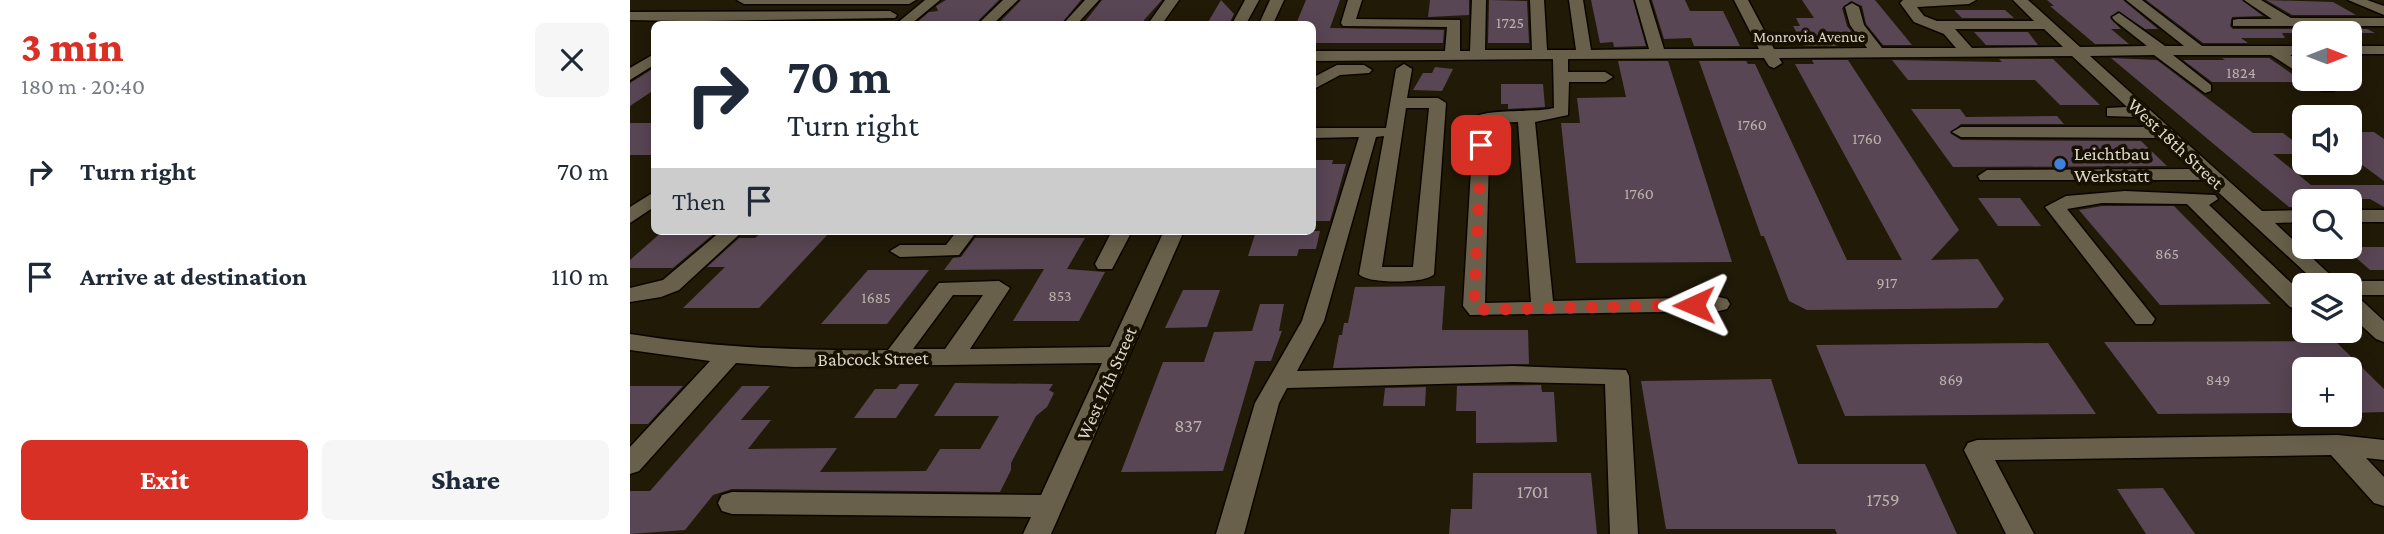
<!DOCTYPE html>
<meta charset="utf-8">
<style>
:root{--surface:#fff;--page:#f6f6f7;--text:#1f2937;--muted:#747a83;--accent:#d93025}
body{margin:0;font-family:"Crimson Pro",serif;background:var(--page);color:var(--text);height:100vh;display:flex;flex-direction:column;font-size:26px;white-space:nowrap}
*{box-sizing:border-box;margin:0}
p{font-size:23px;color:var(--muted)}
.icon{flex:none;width:38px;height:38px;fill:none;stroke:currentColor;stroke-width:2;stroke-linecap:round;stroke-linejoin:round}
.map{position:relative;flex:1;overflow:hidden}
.details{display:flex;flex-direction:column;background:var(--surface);width:630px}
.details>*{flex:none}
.top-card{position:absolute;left:21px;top:21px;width:665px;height:214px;border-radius:10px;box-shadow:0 4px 18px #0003;background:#fff;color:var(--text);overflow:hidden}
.needle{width:46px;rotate:90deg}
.fabs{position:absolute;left:1662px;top:21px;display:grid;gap:14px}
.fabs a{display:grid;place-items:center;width:70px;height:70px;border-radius:10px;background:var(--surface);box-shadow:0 4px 18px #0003;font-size:35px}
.pin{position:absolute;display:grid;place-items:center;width:60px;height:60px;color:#fff;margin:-30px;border-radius:14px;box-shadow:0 4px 10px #0006}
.me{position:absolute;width:77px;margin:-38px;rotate:269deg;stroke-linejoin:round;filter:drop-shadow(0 0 5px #0008)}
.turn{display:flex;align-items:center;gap:24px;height:147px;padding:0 21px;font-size:32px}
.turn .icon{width:91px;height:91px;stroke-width:2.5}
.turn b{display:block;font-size:49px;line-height:60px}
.then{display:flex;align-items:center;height:66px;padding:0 21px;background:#0003;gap:14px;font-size:26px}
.round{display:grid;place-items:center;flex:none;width:74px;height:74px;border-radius:10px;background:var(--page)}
.summary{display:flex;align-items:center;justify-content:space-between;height:119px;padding:0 21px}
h1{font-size:42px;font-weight:800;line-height:52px;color:var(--accent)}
.cta{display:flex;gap:14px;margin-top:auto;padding:14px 21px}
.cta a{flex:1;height:80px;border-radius:10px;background:var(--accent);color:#fff;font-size:28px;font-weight:800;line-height:80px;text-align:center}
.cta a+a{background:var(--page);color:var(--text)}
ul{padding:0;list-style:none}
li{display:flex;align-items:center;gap:21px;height:105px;padding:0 21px}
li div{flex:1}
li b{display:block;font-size:26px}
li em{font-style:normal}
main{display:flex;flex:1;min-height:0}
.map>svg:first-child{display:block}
</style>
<main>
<section class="details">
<div class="summary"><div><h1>3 min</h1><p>180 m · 20:40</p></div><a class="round"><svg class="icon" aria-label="close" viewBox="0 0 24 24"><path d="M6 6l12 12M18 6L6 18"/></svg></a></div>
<ul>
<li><svg class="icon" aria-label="right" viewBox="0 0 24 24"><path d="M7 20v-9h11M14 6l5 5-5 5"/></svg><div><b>Turn right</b></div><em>70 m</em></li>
<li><svg class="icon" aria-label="arrive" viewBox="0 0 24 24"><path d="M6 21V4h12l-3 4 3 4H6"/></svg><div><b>Arrive at destination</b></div><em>110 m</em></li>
</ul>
<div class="cta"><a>Exit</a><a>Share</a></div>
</section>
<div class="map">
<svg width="1754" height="534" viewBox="0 0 1754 534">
<rect width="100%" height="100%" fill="#211a07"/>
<g fill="#594654">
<path d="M316,0H369L345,24H285L299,12L308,11L306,6Z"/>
<path d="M391,0H451L431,24H368Z"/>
<path d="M472,0H532L514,20L515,24H453Z"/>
<path d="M591,0L604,14L599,24H577Z"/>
<path d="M676,0H710L700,28L814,30L813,43H682V24H666Z"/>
<path d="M800,0H839V15L798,17Z"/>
<path d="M859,0L897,1L899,43H858Z"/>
<path d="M961,0H1003L1016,46L984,47L983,42L970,43Z"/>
<path d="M1022,0H1055L1060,11H1093L1110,46H1064L1061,38L1034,39Z"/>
<path d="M1172,0H1245L1282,45H1253L1236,24L1232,6L1221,1L1212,8L1217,26L1226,37H1203L1208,46H1174L1163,26H1170L1166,18H1184Z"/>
<path d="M1417,0H1493L1528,29H1515L1488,11L1480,18L1491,29H1481L1499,44H1465L1420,6H1424Z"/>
<path d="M1516,0H1612L1633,16L1602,17L1600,26L1603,29H1737L1745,33H1652L1655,38H1611L1618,43H1573Z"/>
<path d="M1636,0L1703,2L1726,15H1662Z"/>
<path d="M1324,10H1375L1384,18H1332Z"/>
<path d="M1344,32H1398L1408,45H1356Z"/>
<path d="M1481,58L1527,60L1623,133H1653L1675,150V154H1643L1681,185H1754V207L1740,199H1675V207H1659Z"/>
<path d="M1592,58H1639L1674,82H1582L1553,60H1595Z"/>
<path d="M1369,59H1423L1470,105H1430L1405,80H1278L1262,60L1372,62Z"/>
<path d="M1182,60H1218L1329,230L1301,260L1348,259L1374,299L1367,308L1177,310L1159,301L1134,236H1131L1069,61H1116L1118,64H1125L1217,260H1272L1165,64H1184Z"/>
<path d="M988,61H1038L1102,262L946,263L931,123H950L947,98L996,97Z"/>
<path d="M805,67L823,69L812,91L783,90L793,73H802Z"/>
<path d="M24,68V90L0,106V83Z"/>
<path d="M871,84H913L915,107L878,109V104H871Z"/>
<path d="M1281,109H1330L1336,117L1427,116L1434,124H1331L1320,133L1331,140L1511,141L1537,166L1323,167Z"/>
<rect x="0" y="123" width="24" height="32"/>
<path d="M1720,132H1744L1754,139V181L1720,156Z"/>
<path d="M682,160H703L702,164H716L700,221H682Z"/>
<path d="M1348,198H1390L1411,226H1368Z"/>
<path d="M1472,206H1544L1641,304L1530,305L1449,210Z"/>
<path d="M33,231H87L43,268H0V260Z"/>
<path d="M133,231H201L129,308H53L95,267H77L109,238H125Z"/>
<path d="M626,231H690L686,249H669L667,256H618Z"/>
<path d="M345,238H455L437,269L475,272L449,321H383L414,269L314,270L323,258L331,257Z"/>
<path d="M1714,247H1754V270H1740Z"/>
<path d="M238,270H299L257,324H191Z"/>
<path d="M815,286L812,330H898L899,364L703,368L709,335H712L714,323H718L725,287Z"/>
<path d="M553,290H590L577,327L535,328Z"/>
<path d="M630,304H654L649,331H652L641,361H625L593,471L491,472L533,362H574L584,332L622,331Z"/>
<path d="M1705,341L1754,389V412L1720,413V369H1675V413L1528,414L1474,342Z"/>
<path d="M1418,343L1466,414L1215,416L1186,345Z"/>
<path d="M1141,379L1168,464H1295L1327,534H1207L1205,529H1036L1011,381Z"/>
<path d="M325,383L423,384L419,390L424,393L417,407L406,416L381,463V470L370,492L102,489L83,495L55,530L0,534V491H20L112,386H140L111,420H141L118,449L207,448L190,472L296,471L310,449H350L369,416H304Z"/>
<path d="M270,384H289L266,418H224L245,389H266Z"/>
<path d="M911,385L912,392H924L927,442L846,443V411H826L827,386Z"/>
<path d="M0,386H53L18,424H0Z"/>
<path d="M796,387L795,406H753L755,388Z"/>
<path d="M843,473H961L967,534H819L821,509H842Z"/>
<path d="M1533,488L1565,534H1516L1487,489Z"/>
</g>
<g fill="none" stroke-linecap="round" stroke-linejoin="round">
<defs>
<g id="minor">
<path d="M107,0H286L279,4H114Z"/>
<path d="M295,0H310L281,24H266Z"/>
<path d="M373,0H388L363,24H348Z"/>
<path d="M455,0H469L447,24H433Z"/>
<path d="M535,0H549L532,24H518Z"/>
<path d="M615,0H629L616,24H602Z"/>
<path d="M640,0H654L643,24H629Z"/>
<path d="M718,0H732L726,19L830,20V51H840L842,0H856L855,50H902L900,0H914L917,50H946L939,0H953L961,50L1019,49L1005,0H1019L1034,49H1129L1104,0H1118L1144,49L1237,48L1220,25L1215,7L1222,3L1229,7L1234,25L1252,48H1326L1314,34L1284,22L1270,3L1273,0H1346L1339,4L1287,7L1294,16L1307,21H1404L1383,0H1398L1450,47L1517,46L1484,20L1482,17L1489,13L1535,46H1554L1496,0H1512L1572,46H1675V54L1660,55L1675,65V77L1641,55H1543L1581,85V91L1575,93L1524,55L1460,56L1632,211L1675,210V222L1645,223L1711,285L1720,281H1754V295H1720V285H1689L1575,180H1350L1348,176L1357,170L1563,169L1530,138L1331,137L1322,132L1331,127H1518L1508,117L1477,116V108L1497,107L1442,56L1149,58L1152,63L1144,68L1139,66L1134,58L938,59V72H975L983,77L975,82H939L938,115L905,122L923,301L1089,297L1097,299L1100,304L1097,309L1089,311L840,315L833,306L844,118C854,108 905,113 924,108L923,59L682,61V51H815L817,27L713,26L711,23ZM1325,29H1414L1433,47L1342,48ZM888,122L901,302L855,303L860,123Z"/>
<path d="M1614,0H1631L1661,18H1754V26H1603V20L1608,19H1642Z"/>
<path d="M1718,0H1737L1754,6V15Z"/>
<path d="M260,11L267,15L265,18L73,21L50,24L52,21L0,20V12Z"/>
<rect x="1720" y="46" width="34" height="8"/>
<path d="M24,54V65L0,80V68Z"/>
<path d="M774,64L782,69L777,98H808L816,103L804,274C797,284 736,284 729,274L754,136L746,137L694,321L667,371L883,366L996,370L999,376L1008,534H980L975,384L883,382L657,388L649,403L614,534H586L625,403L672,321L729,137L682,138V128H756L766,69ZM776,108H799L783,267H752Z"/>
<path d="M734,65L742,70L739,73L710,75L682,90V78L707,65Z"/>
<path d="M1677,79H1695L1706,88L1704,91H1692Z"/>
<path d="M1495,191L1585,195L1588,199L1579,205L1675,296V311L1660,307L1557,204L1472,203L1437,209L1525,319L1522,324H1506L1415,207L1436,196Z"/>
<path d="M24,192V207L0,223V207Z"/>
<rect x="1720" y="210" width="34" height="12"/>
<path d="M91,231H113L49,290L31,297L0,302V288L33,280Z"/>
<path d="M327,231H347L329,255L270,257L260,251L270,245H316Z"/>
<path d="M482,231H502L482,269H468L465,264Z"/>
<path d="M534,231H554L421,534H393L401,517L102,514L92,511L88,503L92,495L102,492L411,495L472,363L164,367L106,363L9,471L0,474V447L80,361L0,350V334C86,348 171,351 258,350L309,283L369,281L380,288L340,349L480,347ZM323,295H353L315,349H283Z"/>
<path d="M1720,295L1728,297L1754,321V342L1746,339L1720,315Z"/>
<path d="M1708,435L1754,440V460L1736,458L1754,477V506L1744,503L1701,455L1365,460L1404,534H1376L1334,450L1338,443L1347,440Z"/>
</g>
</defs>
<use href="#minor" stroke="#0b0500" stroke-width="3"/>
<use href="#minor" fill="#68604a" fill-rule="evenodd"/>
</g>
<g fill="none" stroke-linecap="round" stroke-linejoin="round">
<path stroke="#d93025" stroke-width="12" stroke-dasharray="0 21.6" d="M851,145L844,306L848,310L1064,305"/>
</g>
<circle fill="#3f7fe0" stroke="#181101" stroke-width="2.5" cx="1430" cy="164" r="7"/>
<g text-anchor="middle" stroke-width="7" stroke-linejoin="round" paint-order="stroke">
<g font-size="16" fill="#bab3ac">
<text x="880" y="28">1725</text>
<text x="1611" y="78">1824</text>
<text x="1122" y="130">1760</text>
<text x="1237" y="144">1760</text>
<text x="1009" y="199">1760</text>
<text x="1537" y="259">865</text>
<text x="1257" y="288">917</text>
<text x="430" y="301">853</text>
<text x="246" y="303">1685</text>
<text x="1321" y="385">869</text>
<text x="1588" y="385">849</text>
</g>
<g font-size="16" fill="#dbd7ca" stroke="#181101">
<text x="1179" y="42">Monrovia Avenue</text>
</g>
<g font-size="19" fill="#dbd7ca" stroke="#181101">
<text transform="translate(1546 143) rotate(43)" y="7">West 18th Street</text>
<text transform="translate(243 358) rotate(-1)" y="7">Babcock Street</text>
<text transform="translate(476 383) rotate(-66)" y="7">West 17th Street</text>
</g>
<g font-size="19" fill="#dbd7ca" stroke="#181101" text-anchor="start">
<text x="1444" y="160">Leichtbau<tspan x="1444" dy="22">Werkstatt</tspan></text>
</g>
<g font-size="19" fill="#bab3ac">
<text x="558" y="432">837</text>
<text x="903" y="498">1701</text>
<text x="1253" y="506">1759</text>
</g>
</g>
</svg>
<div class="fabs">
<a><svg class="needle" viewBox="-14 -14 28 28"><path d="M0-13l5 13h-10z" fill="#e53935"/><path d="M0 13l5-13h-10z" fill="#747a83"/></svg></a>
<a><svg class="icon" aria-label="sound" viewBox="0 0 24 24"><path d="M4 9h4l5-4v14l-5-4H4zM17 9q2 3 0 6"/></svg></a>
<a><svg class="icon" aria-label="search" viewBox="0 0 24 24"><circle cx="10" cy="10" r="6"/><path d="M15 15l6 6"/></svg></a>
<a><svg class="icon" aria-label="layers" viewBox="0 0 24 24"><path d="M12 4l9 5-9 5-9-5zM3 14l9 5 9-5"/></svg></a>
<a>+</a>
</div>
<div class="pin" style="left:851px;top:145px;background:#d93025"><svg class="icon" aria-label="arrive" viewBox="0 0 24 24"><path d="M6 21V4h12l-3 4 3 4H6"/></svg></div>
<svg class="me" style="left:1064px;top:305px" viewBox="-20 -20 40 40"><path d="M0-17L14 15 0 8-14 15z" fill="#d93025" stroke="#fff" stroke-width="4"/></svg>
<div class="top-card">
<div class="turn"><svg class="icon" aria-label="right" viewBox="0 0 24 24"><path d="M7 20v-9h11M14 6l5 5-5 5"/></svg><div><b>70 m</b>Turn right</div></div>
<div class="then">Then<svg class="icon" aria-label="arrive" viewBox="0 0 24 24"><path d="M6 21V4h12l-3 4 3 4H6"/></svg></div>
</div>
</div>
</main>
